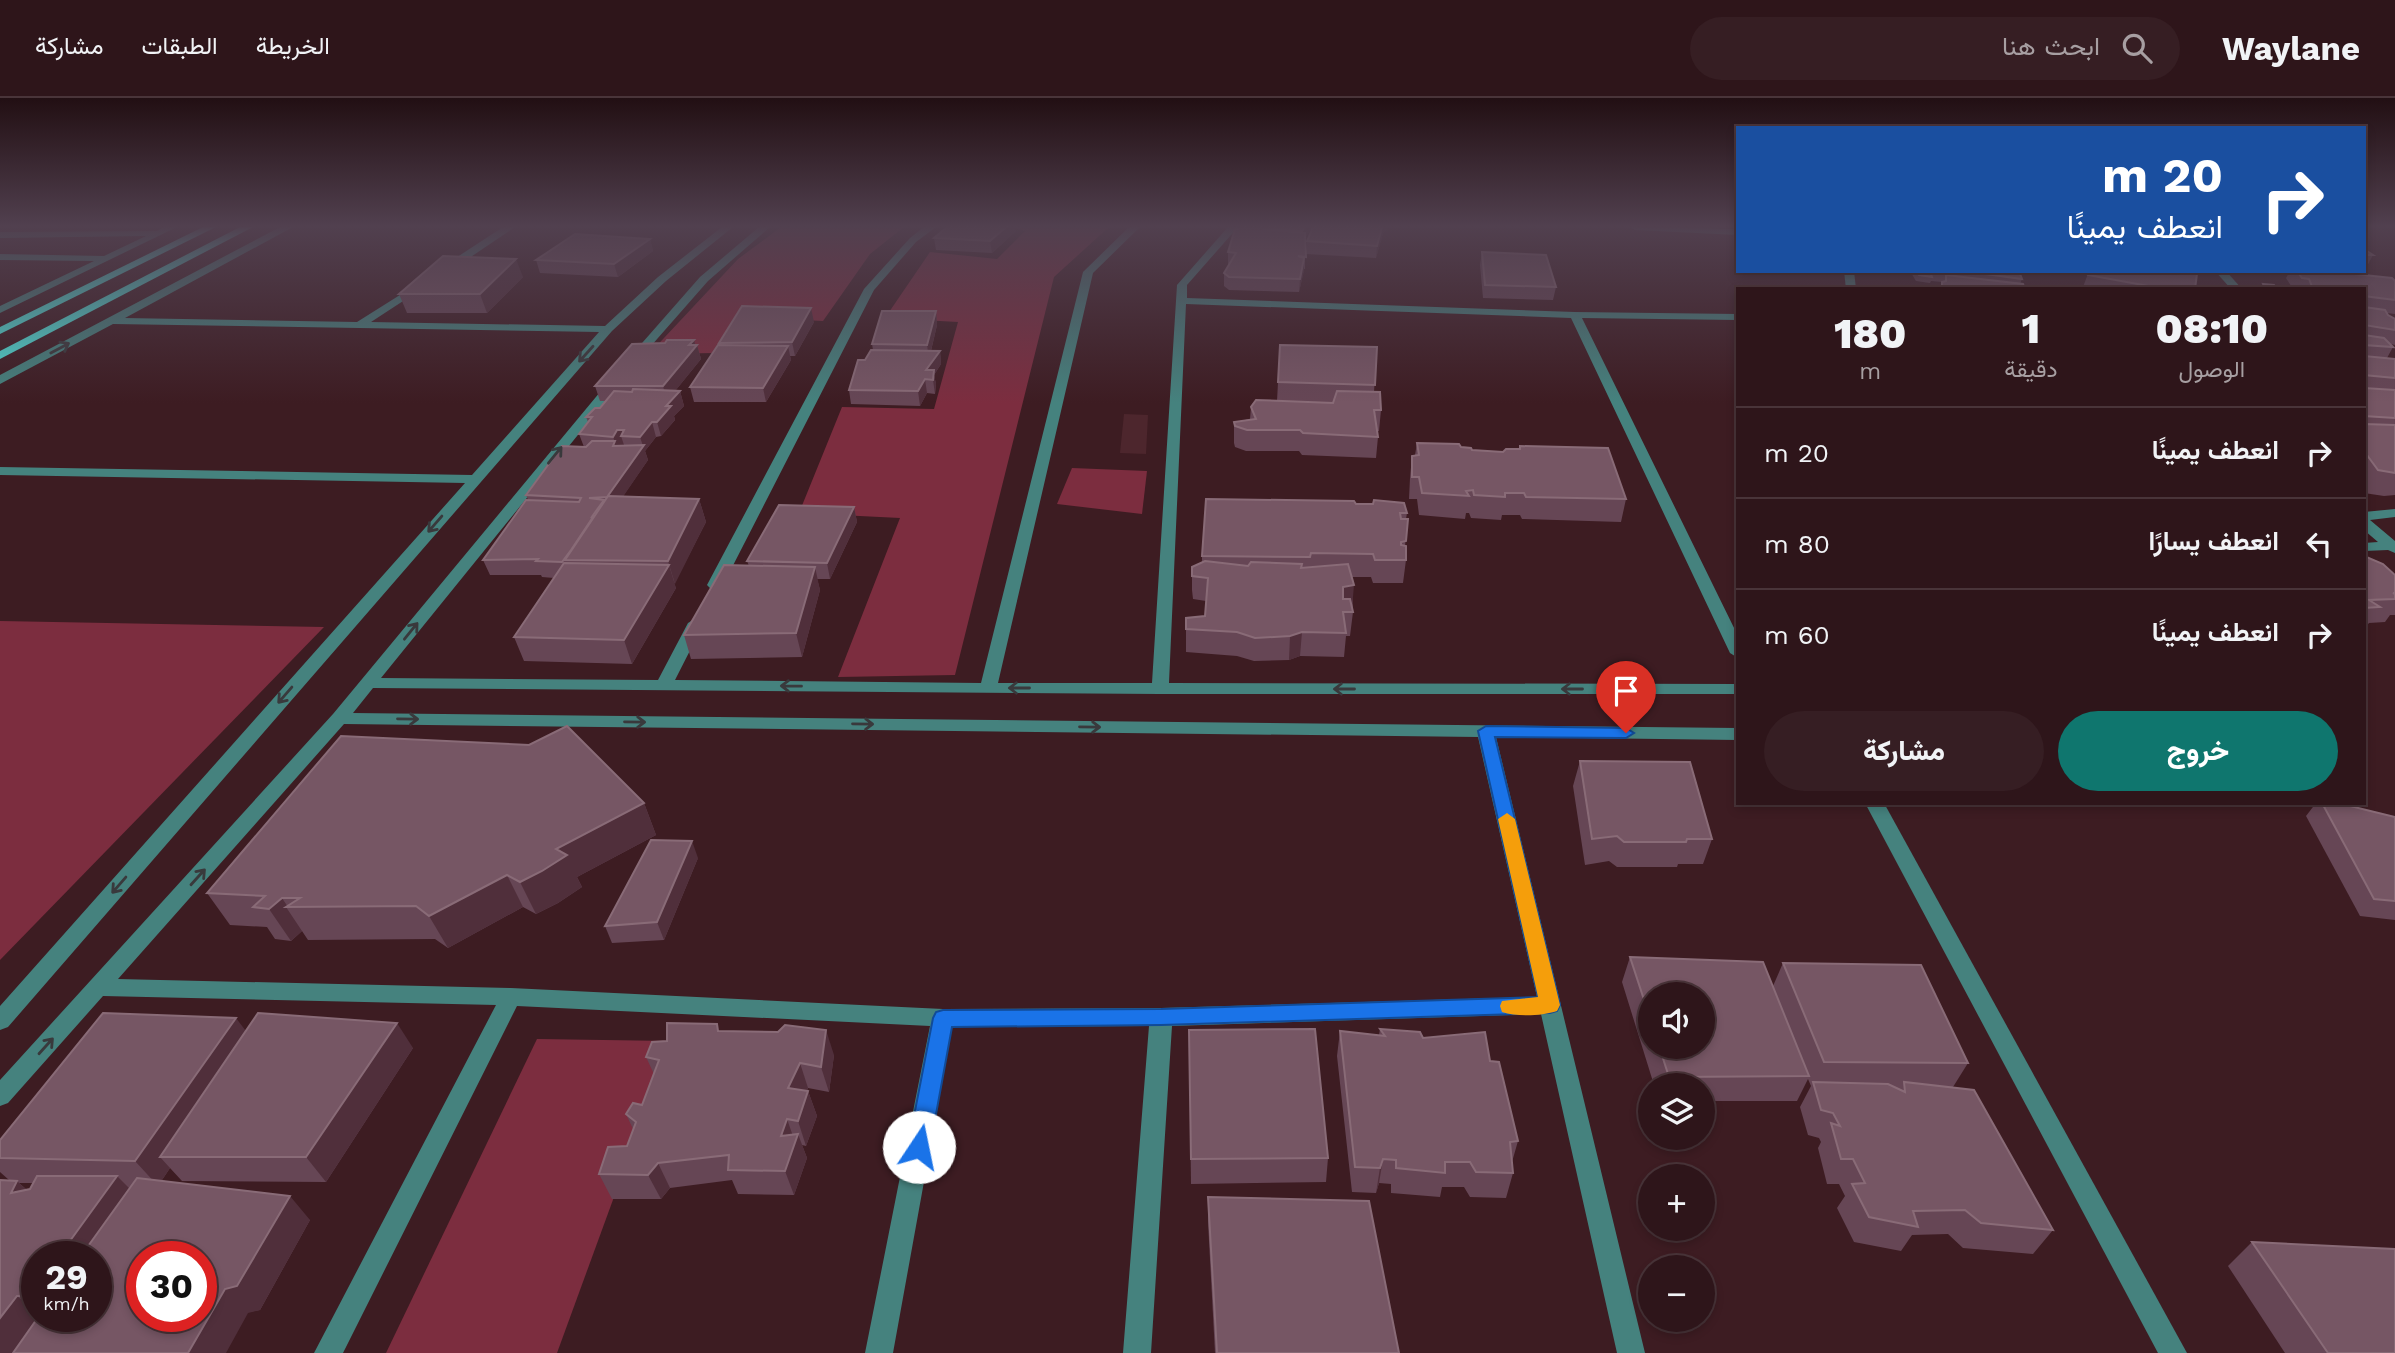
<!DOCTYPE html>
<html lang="ar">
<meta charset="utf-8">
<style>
:root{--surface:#2e151a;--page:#361e23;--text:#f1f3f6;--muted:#a79fa2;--line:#493439;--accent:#0f766e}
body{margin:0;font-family:"Work Sans",Vazirmatn,sans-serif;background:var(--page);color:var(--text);direction:rtl;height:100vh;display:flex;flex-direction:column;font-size:26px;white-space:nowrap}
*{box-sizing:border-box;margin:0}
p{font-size:23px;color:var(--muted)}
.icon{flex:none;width:38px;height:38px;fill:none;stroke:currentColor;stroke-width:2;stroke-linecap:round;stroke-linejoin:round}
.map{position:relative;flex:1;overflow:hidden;direction:ltr}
.panel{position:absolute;left:1736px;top:189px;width:630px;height:518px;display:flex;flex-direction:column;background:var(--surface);border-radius:0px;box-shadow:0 4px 10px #0003,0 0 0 2px var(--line);direction:rtl}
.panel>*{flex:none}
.hud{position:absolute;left:1736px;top:28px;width:630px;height:147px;border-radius:0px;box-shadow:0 4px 10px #0003,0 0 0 2px var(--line);direction:rtl;background:#1a4fa0;color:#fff;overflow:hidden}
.tools{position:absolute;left:1638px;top:884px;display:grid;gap:14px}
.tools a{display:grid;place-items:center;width:77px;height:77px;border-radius:50%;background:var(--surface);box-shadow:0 4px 10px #0003,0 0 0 2px var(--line);font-size:35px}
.speed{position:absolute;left:21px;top:1143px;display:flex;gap:14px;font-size:35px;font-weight:700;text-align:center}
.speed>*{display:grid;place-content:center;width:91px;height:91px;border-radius:50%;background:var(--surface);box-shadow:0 4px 10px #0003,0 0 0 2px var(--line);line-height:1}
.speed small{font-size:18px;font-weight:400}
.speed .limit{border:10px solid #d22;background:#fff;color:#111}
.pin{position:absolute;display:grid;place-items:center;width:60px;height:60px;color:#fff;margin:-72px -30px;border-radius:50% 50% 50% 0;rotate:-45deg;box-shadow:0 0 7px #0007}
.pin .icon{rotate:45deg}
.me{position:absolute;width:77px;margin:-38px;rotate:11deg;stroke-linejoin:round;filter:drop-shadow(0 0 5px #0008)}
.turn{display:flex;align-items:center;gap:24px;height:147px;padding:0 28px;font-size:32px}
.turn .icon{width:91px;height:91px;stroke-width:2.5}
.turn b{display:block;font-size:49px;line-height:60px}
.eta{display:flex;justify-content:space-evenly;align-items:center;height:119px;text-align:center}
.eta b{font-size:42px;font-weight:800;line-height:49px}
.button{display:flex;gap:14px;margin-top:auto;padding:14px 28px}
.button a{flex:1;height:80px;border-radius:42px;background:var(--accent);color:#fff;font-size:28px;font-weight:800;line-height:80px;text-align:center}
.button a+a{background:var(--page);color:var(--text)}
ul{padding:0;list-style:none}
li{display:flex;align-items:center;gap:21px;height:91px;padding:0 28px;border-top:2px solid var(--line)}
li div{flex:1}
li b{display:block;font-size:26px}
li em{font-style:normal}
header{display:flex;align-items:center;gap:42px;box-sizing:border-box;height:98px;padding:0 35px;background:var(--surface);border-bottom:2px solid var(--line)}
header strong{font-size:33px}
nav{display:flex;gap:38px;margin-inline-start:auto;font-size:24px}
.search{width:490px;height:63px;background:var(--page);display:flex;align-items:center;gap:18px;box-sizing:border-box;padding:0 24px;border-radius:38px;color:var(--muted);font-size:26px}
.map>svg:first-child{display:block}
</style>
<header>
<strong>Waylane</strong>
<div class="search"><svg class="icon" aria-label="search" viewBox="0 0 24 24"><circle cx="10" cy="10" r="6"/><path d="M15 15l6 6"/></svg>ابحث هنا</div>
<nav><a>الخريطة</a><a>الطبقات</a><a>مشاركة</a></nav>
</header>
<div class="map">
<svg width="2395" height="1255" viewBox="0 0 2395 1255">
<rect width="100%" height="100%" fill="#3d1c22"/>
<path fill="#4d262d" d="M1124,316L1148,317L1146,356L1120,355Z"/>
<g fill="#7c2d3f">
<path d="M781,129H904L870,156L823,223L739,219L717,255L649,256L738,161Z"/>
<path d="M1012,129H1109L1054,179L955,577L838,579L900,420L799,415L842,309L934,311L958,224L885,220L930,154L997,161L1025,133Z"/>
<path d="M1072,370L1147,373L1142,416L1057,406Z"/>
<path d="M0,523L324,529L0,862Z"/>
<path d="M537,941L671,943L557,1255H386Z"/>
</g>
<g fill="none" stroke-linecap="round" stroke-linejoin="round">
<g fill="#45827e" fill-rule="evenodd">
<path d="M164,129H177L0,215V208L94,163L0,162V156L104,158L146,138L0,140V134L157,133Z"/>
<path d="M280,129H293L125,220L357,224L419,185L424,188L423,190L371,224L605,228L658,179L722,129H733L666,183L612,233L8,929L0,932V908L465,385L0,377V369L472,377L599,234L113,226L0,286V277Z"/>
<path d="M503,129H515L450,173H442V169Z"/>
<path d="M759,129H770L708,183L636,265H628V261L700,179Z"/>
<path d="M924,129H936L916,144L874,192L723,487L715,492L710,490L707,487L864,191L910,140Z"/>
<path d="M1129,129H1140L1093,175L998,585H1152L1177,187L1228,129H1238L1187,187V200L1575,214L1738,216V222L1582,220L1738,538V560L1730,555L1571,220L1186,206L1169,585L1738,586V596H1160L373,590L353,615L1738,630V642L1496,639L1645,1255H1617L1541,916L1172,928L1151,1255H1123L1149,928L952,929L893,1255H865L930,928L517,908L343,1255H314L496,907L103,898L8,1005L0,1008V982L333,616L610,282L620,285L381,580L658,582L688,525L696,520L704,525L675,582L981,585L1083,174ZM344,626L1478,639L1537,899L1161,910L943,911L511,890L118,881Z"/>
<path d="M1630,129L1738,131V137L1635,132Z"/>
<path d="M1844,173H1854L1856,191H1846Z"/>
<path d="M2215,173H2226L2242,191H2231Z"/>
<path d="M2395,411V419L2370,422L2395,443V455L2388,452L2364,453V445L2378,444L2364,432V414Z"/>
<path d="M1865,705H1884L2187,1255H2158Z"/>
</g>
<g fill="#4edfd6" fill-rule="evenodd">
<path d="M203,129H216L0,236V229Z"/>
<path d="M240,129H253L0,261V253Z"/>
</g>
</g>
<g fill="#664655" fill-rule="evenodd">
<path d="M947,129H1016V133L992,155L936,152L934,140Z"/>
<path d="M1240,129H1312L1305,140V171H1304L1299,194L1229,192L1224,188V175L1229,167H1228V154Z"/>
<path d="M1313,129H1389L1383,135L1376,160L1306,156L1307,143Z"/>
<path d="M650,141L653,153L618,179L540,175L536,162Z"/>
<path d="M2364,151L2373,157L2366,170H2364Z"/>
<path d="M1482,154L1556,189L1553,202L1483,200L1480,167Z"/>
<path d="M1910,173H2019L2022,181L2020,186L2025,191H1940L1942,184L1931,183L1930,185L1916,183Z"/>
<path d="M2089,173H2189L2195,191H2090L2083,189Z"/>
<path d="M2290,173H2326L2395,183V216L2387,215L2388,217L2395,221V247L2391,246L2393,249L2387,260L2395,280V397L2384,398L2364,395V191H2293L2286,180Z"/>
<path d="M523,179L487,215H407L399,196Z"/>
<path d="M936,213L937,227L931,253H940L941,266L934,277L936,286L935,296L927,295L920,308L851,306L849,292L865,262L873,252L872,246Z"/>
<path d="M814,224L795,258H790L791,262L766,304H694L690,289L720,247L719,245Z"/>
<path d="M695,247H697L701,261L675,293H680L684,308L674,318L675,322L661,338L656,339L645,353L648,362L623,398L699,401L706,424L674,486L676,490L632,566L524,563L514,539L554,480L542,479L541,477H490L483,462L528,402L526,397L584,349L579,336L588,324L586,319L600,310L606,303H600L595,288Z"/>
<path d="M1280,247L1377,249L1374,294L1381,312L1379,333H1377L1378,339L1376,360L1302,357L1299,353H1246L1235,349L1234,345V324L1250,321L1251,309L1277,303Z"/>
<path d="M1417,345L1461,349L1472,352L1503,354L1519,351L1520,348L1626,401L1621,424L1522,421L1520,417H1502L1501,422L1471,420L1469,415H1466L1465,421L1419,417L1417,401H1409L1410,380L1412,358L1415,357Z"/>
<path d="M1356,406L1407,415L1406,421H1408L1405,448L1406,462L1403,485H1373L1371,479H1352L1353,514L1350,538H1346L1344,559L1300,558L1289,562L1254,563L1237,558L1186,554V531L1205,518L1206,503L1193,501L1192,492V469L1202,465V458Z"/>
<path d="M854,409L857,424L830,481H817L820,492L802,559L691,561L684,537L749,468L747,463Z"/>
<path d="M2364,458L2395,477V517H2390L2385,524L2369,525L2364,531Z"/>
<path d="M1580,663L1712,741L1703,766H1678L1677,769H1617L1609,763L1585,767L1573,688Z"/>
<path d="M644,705L656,737L577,779L582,789L558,805L536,816L523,809L448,850L435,841L308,842L302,833L291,843L275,841L267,829L230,827L207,795Z"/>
<path d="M2316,705H2338L2395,719V822L2360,818L2306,718Z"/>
<path d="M698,760L664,842L612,845L605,828Z"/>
<path d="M1630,859L1773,888L1783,865L1968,965L1953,989L2053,1132L2033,1156L1963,1150L1948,1136L1912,1137L1901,1153L1854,1144L1837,1110L1845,1098L1839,1086H1827L1818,1050L1821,1044L1819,1040L1808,1037L1800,1009L1811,988L1808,981L1797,1003H1703V987H1654L1622,884ZM1650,896L1703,948H1650Z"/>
<path d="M1380,931L1423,940L1490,963L1518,1043L1512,1064L1513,1075L1506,1100L1470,1099L1464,1089H1442L1440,1099L1391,1095V1086L1379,1085L1376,1095L1352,1094L1337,958L1340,933L1379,937Z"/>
<path d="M1189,932L1328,1060L1326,1084L1191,1086Z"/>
<path d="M246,933L413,950L326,1084L182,1083L170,1070L162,1082L310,1122L260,1212L0,1255L9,1082L0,1074V1042ZM19,1085H33L30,1091H26ZM37,1158L96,1218H37Z"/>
<path d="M719,933L834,957L829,994L808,990L807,993H808L817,1018L806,1048L802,1047L807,1060L794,1097L738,1096L732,1082L670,1090L661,1101H612L599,1076L627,1048L633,1031L626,1016L642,1007L654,976L646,959L667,943Z"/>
<path d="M1208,1099L1399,1255H1215L1208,1124Z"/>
<path d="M2252,1144L2395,1255H2285L2228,1168Z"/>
</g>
<g fill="#502f3b">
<path d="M1006,129H1016V133L992,155L990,143Z"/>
<path d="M1305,129H1312L1302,145V133Z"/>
<path d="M1382,129H1389L1388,131L1383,135L1376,160L1377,148Z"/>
<path d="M650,141L653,153L618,179L614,166Z"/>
<path d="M1304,160V173L1299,194L1300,181Z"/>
<path d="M516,161L523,179L487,215L480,196Z"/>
<path d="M811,210L814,224L795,258L792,244Z"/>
<path d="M936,213L937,227L929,261L927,247Z"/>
<path d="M694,242L696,249L697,247L701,261L667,303L663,288L689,247Z"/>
<path d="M788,248L791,262L766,304L763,290Z"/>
<path d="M940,253L941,266L934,277L936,286L935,296L933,282L926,272Z"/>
<path d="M925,281L927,295L920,308L918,293Z"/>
<path d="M680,293L684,308L674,318L675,322L661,338L657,324L666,308Z"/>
<path d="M652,324L656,339L645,353L648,362L612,415L607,399L643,348L640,339Z"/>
<path d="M617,332H624L621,338L624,347H622L618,353L613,348L615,344L613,339Z"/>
<path d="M699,401L706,424L675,486L668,463Z"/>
<path d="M854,409L857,424L830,481L827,465Z"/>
<path d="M669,467L676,490L632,566L624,542Z"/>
<path d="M815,469L820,492L802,559L796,535Z"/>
<path d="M1354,487L1352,511L1341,513L1343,489Z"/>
<path d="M1302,534L1300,558L1289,562L1290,538Z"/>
<path d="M644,705L656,737L577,779L582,789L558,805L536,816L520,784L556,751Z"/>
<path d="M692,743L698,760L664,842L657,824Z"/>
<path d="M507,777L523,809L448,850L429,818Z"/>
<path d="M282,800L288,809H286L302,833L291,843L269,811Z"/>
<path d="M236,920L255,945L160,1059L170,1070L158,1088L135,1063Z"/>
<path d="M397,925L413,950L326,1084L306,1059Z"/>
<path d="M826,932L834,957L829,994L821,969Z"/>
<path d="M800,965L808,990L796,1015L788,990Z"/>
<path d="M808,993L817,1018L806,1048L798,1023Z"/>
<path d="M787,1021L795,1044L798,1036L807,1060L794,1097L785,1073L781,1038Z"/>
<path d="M1383,1061L1379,1085L1376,1095L1380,1070Z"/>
<path d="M658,1065L670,1090L661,1101L648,1077Z"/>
<path d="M117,1078L141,1102L96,1158H59Z"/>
<path d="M17,1083L43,1107L11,1095Z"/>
<path d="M290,1098L310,1122L260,1212L248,1215L226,1255H188L225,1191Z"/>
<path d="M37,1190V1202L31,1198Z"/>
<path d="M17,1198L37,1214V1218H41L20,1255H0V1220Z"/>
</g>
<g fill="#765664" stroke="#896b77" stroke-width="2" fill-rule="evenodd">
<path d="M947,129H1006L990,143L934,140Z"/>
<path d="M1240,129H1305L1302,133L1262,131L1305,135L1306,159L1298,158L1304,160L1300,181L1229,179L1224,175L1236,155L1228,154L1235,131H1238Z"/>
<path d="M1313,129H1382L1377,148L1307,143Z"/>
<path d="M575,136L650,141L614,166L536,162Z"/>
<path d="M2364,151L2373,157H2364Z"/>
<path d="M1482,154L1546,157L1556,189L1485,187Z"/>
<path d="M443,158L516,161L480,196H399Z"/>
<path d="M1916,173H1930L1932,179L1919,177Z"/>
<path d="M1963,173H2019L2022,181Z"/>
<path d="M2089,173H2183L2197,176L2195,191H2165L2088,177Z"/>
<path d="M2297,173H2326L2392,180L2395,183V202L2364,198V191H2313L2309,181L2302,180Z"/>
<path d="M1946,177L2023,186L2025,191H1946V189H1942V184L1946,183Z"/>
<path d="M2263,186L2274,187L2277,191H2265Z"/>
<path d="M742,208L811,210L792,244L719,245Z"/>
<path d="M2364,209L2385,212L2388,217L2395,221V232L2364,227Z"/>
<path d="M882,213H936L927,247L872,246Z"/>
<path d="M2364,237L2384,240L2393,249L2364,247Z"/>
<path d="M667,242H694L689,247H697L663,288H595L632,246L665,245Z"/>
<path d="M718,247L788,248L763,290L690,289Z"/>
<path d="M1280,247L1377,249L1375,287L1278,284Z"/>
<path d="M871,252L940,253L926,272H934L933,282L925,281L918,293L849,292L858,262H865Z"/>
<path d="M2364,258L2395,261V280L2364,277Z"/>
<path d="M2364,290L2395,292V320L2364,318Z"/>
<path d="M633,291L680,293L666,308H671L657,324H652L640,339L621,338L624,332H617L613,339L579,336L592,319H586L595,310H600L614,293L632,294Z"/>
<path d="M1337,293L1380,294L1381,312H1374L1378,339L1303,335L1300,332H1247L1235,328L1234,324L1256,321L1251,309L1256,302L1333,305Z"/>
<path d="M2364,326L2395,327V375L2378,372L2364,353Z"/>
<path d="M592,343H615L613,348L644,347L607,399L589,400L604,402L591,420L593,419L571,452L562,464L536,463L538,461L483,462L526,402L579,404L581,400L526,397L562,348L586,349Z"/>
<path d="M1417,345L1459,346L1461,349L1471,350L1472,352L1503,354L1506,351H1520V348L1608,350L1626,401L1526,399L1524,395H1505V399L1474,397L1473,392L1466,393L1469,398L1422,395L1419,379H1412V358L1419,357Z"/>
<path d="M608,398L699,401L668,463L565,462Z"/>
<path d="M1206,401L1354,403L1356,406H1373L1374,402L1404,405L1407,415H1400L1401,421H1408L1406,443L1401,444V447L1406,448V462H1375L1373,456L1311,455L1310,459L1202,458Z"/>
<path d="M779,407L854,409L827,465L747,463Z"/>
<path d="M2364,458L2383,466L2395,477V495H2393L2395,496V501L2369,502L2380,509L2364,510Z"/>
<path d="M1205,463L1248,468L1251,464L1302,466L1301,470L1348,466L1354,487L1343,489V501H1350L1353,514H1343L1346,535L1302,534L1290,538L1255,540L1237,534L1186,531V520L1205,518L1208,480L1192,478V469Z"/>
<path d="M564,465L669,467L624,542L514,539Z"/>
<path d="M724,467L815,469L796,535L684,537Z"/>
<path d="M567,628L644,705L556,751L567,757L542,773L520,784L507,777L429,818L416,808L286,809L300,800H282L269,811L253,809L265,798L207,795L341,638L529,647Z"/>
<path d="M1580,663L1690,664L1712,741H1687L1686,744H1624L1617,738L1592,741Z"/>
<path d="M2322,705H2338L2395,719V803L2374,801Z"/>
<path d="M651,742L692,743L657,824L605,828Z"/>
<path d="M1630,859L1763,864L1809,978L1669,979L1659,948H1703V896H1650V920Z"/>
<path d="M1783,865L1921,867L1968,965L1824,964Z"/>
<path d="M103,915L236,920L135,1063L0,1060V1042Z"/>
<path d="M258,915L397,925L306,1059H160Z"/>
<path d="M667,925L717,926L718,933L778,934L785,927L826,932L821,969L800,965L788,990L808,993L798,1023L787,1021L781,1038L798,1036L785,1073L728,1072L729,1057L658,1065L648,1077L599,1076L608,1049L627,1048L636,1024L626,1016L633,1005L642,1007L659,962L646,959L652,944L667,943Z"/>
<path d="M1315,931L1328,1060L1191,1061L1189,932Z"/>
<path d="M1380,931L1420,934L1423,940L1485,934L1490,963L1499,964L1518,1043L1510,1044L1513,1075L1476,1074L1470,1064H1445V1075L1396,1070V1062L1383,1061L1380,1070L1355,1069L1340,933L1385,938Z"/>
<path d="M1813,984L1888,986L1905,994L1904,984L1974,992L2053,1132L1981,1125L1965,1112L1913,1113L1918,1129L1869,1119L1852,1086L1865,1085L1853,1061H1841L1831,1025L1840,1028L1833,1015L1821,1012Z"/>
<path d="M37,1078H117L59,1158H37V1190L31,1198H17L0,1220V1082L17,1083L11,1095L30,1091Z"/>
<path d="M137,1080L290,1098L237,1188L225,1191L188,1255H13L39,1218H96V1158H81ZM142,1158H201V1218H142Z"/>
<path d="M1208,1099L1369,1103L1399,1255H1217Z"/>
<path d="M2252,1144L2395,1151V1255H2328Z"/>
</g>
<defs><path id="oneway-shaft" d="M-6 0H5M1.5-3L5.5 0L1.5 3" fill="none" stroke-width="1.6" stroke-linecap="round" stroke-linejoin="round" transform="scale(1.75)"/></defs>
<g stroke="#39393c">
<use href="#oneway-shaft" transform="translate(60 250) rotate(-28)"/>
<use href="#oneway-shaft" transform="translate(586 256) rotate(132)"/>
<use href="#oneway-shaft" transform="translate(555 357) rotate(-51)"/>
<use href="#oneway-shaft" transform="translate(435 426) rotate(131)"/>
<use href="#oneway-shaft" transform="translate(411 533) rotate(-51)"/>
<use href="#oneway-shaft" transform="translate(791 588) rotate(-179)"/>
<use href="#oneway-shaft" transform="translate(1019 590) rotate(-180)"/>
<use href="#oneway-shaft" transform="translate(1344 591) rotate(-180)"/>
<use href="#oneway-shaft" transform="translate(1572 591) rotate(-180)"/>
<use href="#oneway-shaft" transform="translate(285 597) rotate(131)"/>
<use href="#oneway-shaft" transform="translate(408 621) rotate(1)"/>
<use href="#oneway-shaft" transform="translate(635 624) rotate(1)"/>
<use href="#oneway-shaft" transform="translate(863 626) rotate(1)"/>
<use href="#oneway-shaft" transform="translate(1090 629) rotate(1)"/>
<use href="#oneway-shaft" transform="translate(198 779) rotate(-48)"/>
<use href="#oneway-shaft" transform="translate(119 787) rotate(131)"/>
<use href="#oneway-shaft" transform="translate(46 948) rotate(-48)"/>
</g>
<linearGradient id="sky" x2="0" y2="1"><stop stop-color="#220f13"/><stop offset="0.42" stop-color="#51404f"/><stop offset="1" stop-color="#51404f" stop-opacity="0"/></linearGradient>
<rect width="2395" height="305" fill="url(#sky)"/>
<path fill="#1a73e8" stroke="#114b97" stroke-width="2" d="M1486,628L1626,630L1634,635L1626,640L1495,639L1560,907L1557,913L1550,915L1161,927L952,929L930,1049L927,1056L919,1059L911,1056L908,1049L933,920L936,914L943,912L1161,911L1538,899L1478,633Z"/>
<path fill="#f59e0b" d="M1507,715L1515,721L1560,907L1557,913C1542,918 1517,919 1502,914L1500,908L1502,903L1538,899L1498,721Z"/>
</svg>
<div class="tools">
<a><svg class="icon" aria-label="sound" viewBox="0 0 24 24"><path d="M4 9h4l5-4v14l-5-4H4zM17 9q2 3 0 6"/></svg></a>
<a><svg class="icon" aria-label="layers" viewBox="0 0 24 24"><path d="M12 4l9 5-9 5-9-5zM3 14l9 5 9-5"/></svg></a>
<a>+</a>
<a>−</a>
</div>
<div class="speed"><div>29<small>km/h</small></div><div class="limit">30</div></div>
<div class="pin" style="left:1626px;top:635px;background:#d93025"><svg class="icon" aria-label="arrive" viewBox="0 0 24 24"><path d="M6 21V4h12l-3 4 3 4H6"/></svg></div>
<svg class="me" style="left:919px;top:1049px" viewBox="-20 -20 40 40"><circle r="19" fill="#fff"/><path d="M0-13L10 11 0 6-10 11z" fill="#1a73e8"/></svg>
<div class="hud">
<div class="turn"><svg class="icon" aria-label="right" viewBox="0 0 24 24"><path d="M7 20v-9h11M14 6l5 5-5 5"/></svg><div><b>20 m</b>انعطف يمينًا</div></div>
</div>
<section class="panel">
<div class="eta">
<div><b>08:10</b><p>الوصول</p></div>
<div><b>1</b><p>دقيقة</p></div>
<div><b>180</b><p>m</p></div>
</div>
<ul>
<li><svg class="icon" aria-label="right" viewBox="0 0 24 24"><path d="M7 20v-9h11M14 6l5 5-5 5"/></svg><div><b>انعطف يمينًا</b></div><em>20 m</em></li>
<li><svg class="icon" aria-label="left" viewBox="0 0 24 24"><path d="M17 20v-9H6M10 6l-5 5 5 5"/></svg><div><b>انعطف يسارًا</b></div><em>80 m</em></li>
<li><svg class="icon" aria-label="right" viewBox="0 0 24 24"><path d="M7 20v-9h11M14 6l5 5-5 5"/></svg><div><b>انعطف يمينًا</b></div><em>60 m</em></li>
</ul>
<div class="button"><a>خروج</a><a>مشاركة</a></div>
</section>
</div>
